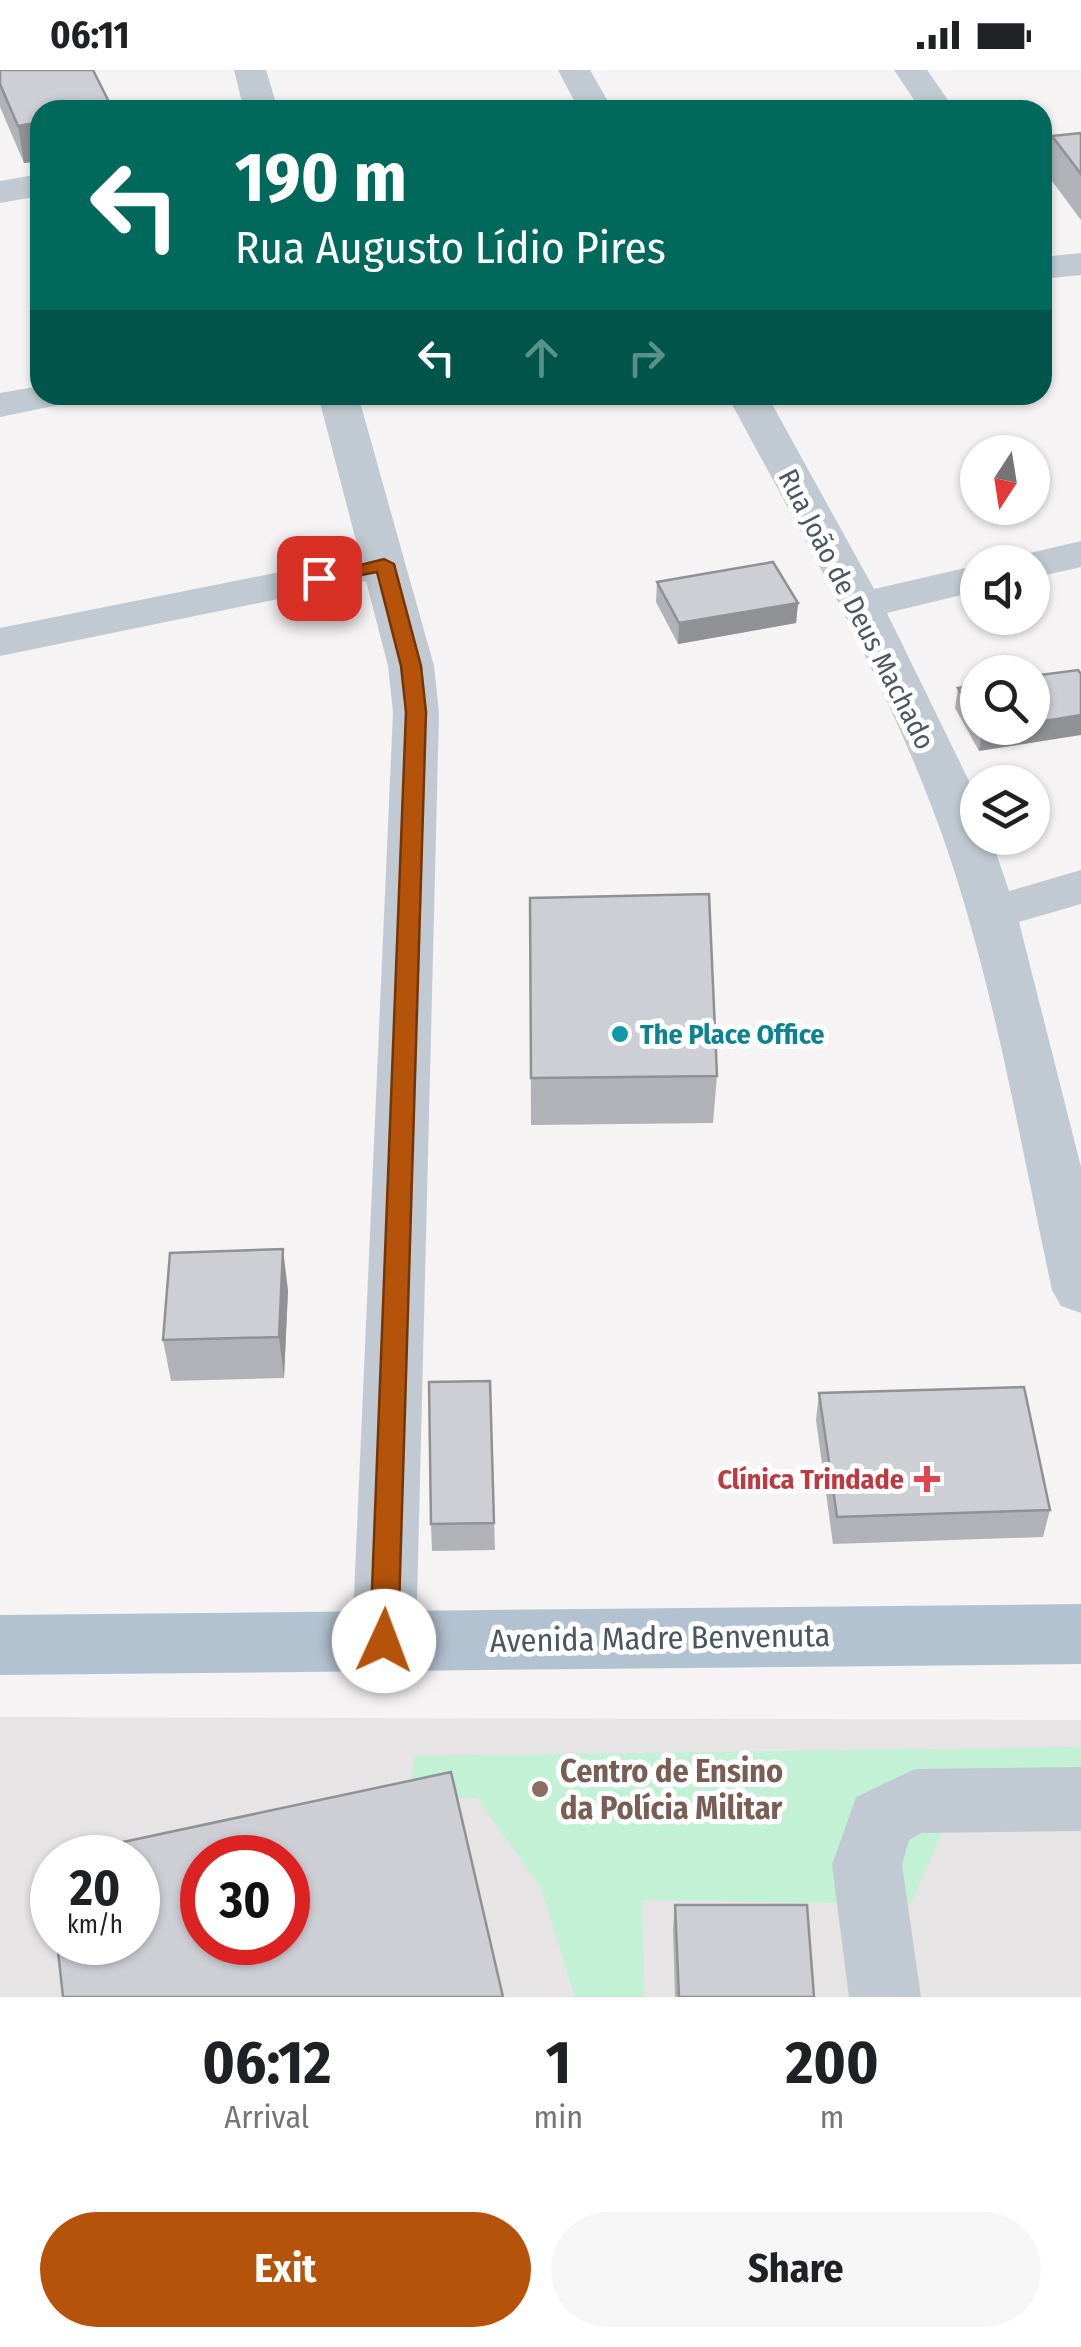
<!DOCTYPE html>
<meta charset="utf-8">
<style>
:root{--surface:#fff;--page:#f6f6f6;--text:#202124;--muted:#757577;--accent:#b45309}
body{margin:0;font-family:"Fira Sans Condensed",sans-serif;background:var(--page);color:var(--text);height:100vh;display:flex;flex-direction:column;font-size:38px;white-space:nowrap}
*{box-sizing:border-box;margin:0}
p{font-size:32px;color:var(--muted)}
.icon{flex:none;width:55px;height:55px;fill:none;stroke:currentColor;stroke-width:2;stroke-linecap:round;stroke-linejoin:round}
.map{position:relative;height:1927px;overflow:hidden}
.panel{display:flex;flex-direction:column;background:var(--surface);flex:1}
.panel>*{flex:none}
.guide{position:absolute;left:30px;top:30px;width:1022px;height:305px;border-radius:30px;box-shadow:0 2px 8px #0004;background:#00695c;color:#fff;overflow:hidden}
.needle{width:65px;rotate:192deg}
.fabs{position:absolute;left:960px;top:365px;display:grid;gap:20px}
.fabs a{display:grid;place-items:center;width:90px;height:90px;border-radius:50%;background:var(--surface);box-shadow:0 2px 8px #0004;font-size:50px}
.speed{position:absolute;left:30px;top:1765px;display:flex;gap:20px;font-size:50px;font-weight:700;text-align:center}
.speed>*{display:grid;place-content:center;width:130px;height:130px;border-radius:50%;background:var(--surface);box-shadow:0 2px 8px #0004;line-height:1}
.speed small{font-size:25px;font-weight:400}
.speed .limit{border:15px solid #d22;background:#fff;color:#111}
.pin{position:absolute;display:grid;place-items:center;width:85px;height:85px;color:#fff;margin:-42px;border-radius:20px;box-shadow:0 5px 15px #0006}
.me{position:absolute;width:110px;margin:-55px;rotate:2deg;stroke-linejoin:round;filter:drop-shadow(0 0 8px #0008)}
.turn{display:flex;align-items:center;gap:35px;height:210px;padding:0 40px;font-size:45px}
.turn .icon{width:130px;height:130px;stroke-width:2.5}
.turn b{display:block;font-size:70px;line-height:85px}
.lanes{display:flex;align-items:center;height:95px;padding:0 40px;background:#0003;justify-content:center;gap:50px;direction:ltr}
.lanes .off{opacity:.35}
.eta{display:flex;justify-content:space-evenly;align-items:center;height:170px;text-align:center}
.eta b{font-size:60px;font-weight:700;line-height:70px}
.primary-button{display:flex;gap:20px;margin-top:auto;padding:20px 40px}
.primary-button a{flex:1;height:115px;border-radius:60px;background:var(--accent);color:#fff;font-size:40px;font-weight:700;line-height:115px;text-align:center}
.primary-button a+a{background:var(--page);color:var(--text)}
.status{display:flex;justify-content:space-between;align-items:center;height:70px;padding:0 50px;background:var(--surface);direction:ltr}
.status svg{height:28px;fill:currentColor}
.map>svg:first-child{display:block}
</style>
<div class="status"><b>06:11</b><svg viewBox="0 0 49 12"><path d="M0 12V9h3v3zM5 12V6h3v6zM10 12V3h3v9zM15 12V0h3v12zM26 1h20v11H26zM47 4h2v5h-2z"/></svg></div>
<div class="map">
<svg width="1081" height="1927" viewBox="0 0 1081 1927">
<rect width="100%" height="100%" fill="#f5f3f3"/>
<path fill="#e6e4e5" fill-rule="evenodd" d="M0,1647L1081,1650V1927H0ZM52,1788H138V1872H52ZM202,1788H288V1872H202Z"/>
<path fill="#c3f1d5" d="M1081,1677V1737L952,1740L911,1834L642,1830L644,1927H575L541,1818L477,1728H410L414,1686Z"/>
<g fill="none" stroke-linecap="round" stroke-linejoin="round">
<g fill="#c1cad2" fill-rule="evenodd">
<path d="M234,0H266L278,40H244Z"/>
<path d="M558,0H590L613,40H579Z"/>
<path d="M894,0H927L955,40H921Z"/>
<path d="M40,104V126L0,133V111Z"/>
<path d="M1081,183V205L1042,209V187Z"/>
<path d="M40,316V325H74L68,333L0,347V323Z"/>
<path d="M318,325H358L434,596L439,642L416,1571L407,1591L384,1600L361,1591L352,1571L393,642L388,596L366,511L0,586V558L360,486Z"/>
<path d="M727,325H767L874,519L978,495V521L887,543L968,709L978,733V768H991L1009,821L1081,800V834L1019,852L1081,1097V1243L1061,1236L1052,1220C1020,1072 995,920 946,776C891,617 806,473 727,325Z"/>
<path d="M1081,471V497L1032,508V492H1012L1017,486Z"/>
<path d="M1081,1697V1761L922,1763L909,1770L902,1795L921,1927H849L832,1795L856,1727L915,1699Z"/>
</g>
<path fill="#b3c2d1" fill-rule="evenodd" d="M1081,1534V1594L0,1605V1545Z"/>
</g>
<g fill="#b0b2b7">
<path d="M0,0L40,40V91L24,93L0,37Z"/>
<path d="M1081,63V150L1046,103L1052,66Z"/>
<path d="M657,512L798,533L796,553L678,574L656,532Z"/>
<path d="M978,615V658H1032L979,681L955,638L958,618Z"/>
<path d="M530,828L717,1006L713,1053L531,1055Z"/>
<path d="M288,1220L284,1308L171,1311L163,1270Z"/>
<path d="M490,1311L495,1480L432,1481L431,1454Z"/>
<path d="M819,1323L1050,1440L1043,1467L833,1474L816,1350Z"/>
<path d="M675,1835L814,1927H675L673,1859Z"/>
</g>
<g fill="#909195">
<path d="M40,52V91L24,93L18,56Z"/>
<path d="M798,533L796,553L678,574L679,553Z"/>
<path d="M1081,645V665L979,681L982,660L1000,658H1032V653Z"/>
<path d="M283,1179L288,1220L284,1308L279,1267Z"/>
</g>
<g fill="#cdcfd5" stroke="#909195" stroke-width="2.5" fill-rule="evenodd">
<path d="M0,0H93L113,40H40V52L18,56L0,14Z"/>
<path d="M1081,63V104L1052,66Z"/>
<path d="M773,492L798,533L679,553L657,512Z"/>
<path d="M1078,600L1081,604V645L1032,653V606Z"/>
<path d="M978,615V652L958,618Z"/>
<path d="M709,824L717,1006L531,1008L530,828Z"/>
<path d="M283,1179L279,1267L163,1270L170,1183Z"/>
<path d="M490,1311L494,1453L431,1454L429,1312Z"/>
<path d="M1024,1317L1050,1440L837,1447L819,1323Z"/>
<path d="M451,1702L503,1927H63L57,1872H138V1788H52V1830L48,1788ZM202,1788H288V1872H202Z"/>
<path d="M675,1835H807L814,1927H679Z"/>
</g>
<path fill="#b45309" stroke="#753606" stroke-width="2.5" d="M384,489L394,494L421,596L426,642L398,1571L394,1580L384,1583L374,1580L370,1571L406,642L401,596L377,502L319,513L309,508Z"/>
<circle fill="#0f9aa8" stroke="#fff" stroke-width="4" cx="620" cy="964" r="10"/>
<path fill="#e0444e" stroke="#fff" stroke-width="4" d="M922 1394h10v10h10v10h-10v10h-10v-10h-10v-10h10z"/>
<circle fill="#8d6e63" stroke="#fff" stroke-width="4" cx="540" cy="1719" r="10"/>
<g text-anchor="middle" stroke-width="10" stroke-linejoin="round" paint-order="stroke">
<g font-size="28" fill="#4a5661" stroke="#fff">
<text transform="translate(857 539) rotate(63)" y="10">Rua João de Deus Machado</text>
</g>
<g font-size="28" font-weight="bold" fill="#0d838f" stroke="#fff" text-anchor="start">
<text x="640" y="974">The Place Office</text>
</g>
<g font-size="28" font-weight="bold" fill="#be3a42" stroke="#fff" text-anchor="end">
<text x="904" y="1419">Clínica Trindade</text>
</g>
<g font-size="32" fill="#4a5661" stroke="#fff">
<text transform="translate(660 1568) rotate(-1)" y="11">Avenida Madre Benvenuta</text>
</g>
<g font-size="32" font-weight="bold" fill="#785e54" stroke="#fff" text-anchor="start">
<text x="560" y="1712">Centro de Ensino<tspan x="560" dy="37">da Polícia Militar</tspan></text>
</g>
</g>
</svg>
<div class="fabs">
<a><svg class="needle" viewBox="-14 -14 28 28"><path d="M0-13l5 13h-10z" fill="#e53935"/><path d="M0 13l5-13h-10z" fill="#757577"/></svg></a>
<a><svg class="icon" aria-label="sound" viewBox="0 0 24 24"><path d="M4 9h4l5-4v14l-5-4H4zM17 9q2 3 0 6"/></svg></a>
<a><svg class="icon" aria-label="search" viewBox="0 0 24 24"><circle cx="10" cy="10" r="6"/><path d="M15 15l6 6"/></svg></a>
<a><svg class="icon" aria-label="layers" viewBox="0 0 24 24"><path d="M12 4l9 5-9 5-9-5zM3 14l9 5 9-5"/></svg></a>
</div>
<div class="speed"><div>20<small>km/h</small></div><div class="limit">30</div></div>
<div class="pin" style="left:319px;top:508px;background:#d93025"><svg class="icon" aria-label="arrive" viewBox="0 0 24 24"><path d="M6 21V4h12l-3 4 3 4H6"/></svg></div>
<svg class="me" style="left:384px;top:1571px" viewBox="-20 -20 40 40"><circle r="19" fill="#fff"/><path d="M0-13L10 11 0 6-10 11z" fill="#b45309"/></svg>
<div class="guide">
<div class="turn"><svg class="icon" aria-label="left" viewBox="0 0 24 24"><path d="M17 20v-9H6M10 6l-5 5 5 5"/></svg><div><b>190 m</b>Rua Augusto Lídio Pires</div></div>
<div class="lanes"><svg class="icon" aria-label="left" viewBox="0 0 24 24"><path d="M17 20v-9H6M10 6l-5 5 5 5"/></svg><svg class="icon off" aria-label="ahead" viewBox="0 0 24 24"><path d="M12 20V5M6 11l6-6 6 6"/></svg><svg class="icon off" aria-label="right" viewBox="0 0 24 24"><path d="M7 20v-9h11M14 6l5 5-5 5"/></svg></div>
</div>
</div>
<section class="panel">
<div class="eta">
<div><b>06:12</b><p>Arrival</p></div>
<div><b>1</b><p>min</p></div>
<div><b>200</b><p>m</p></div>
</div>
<div class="primary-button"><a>Exit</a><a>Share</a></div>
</section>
